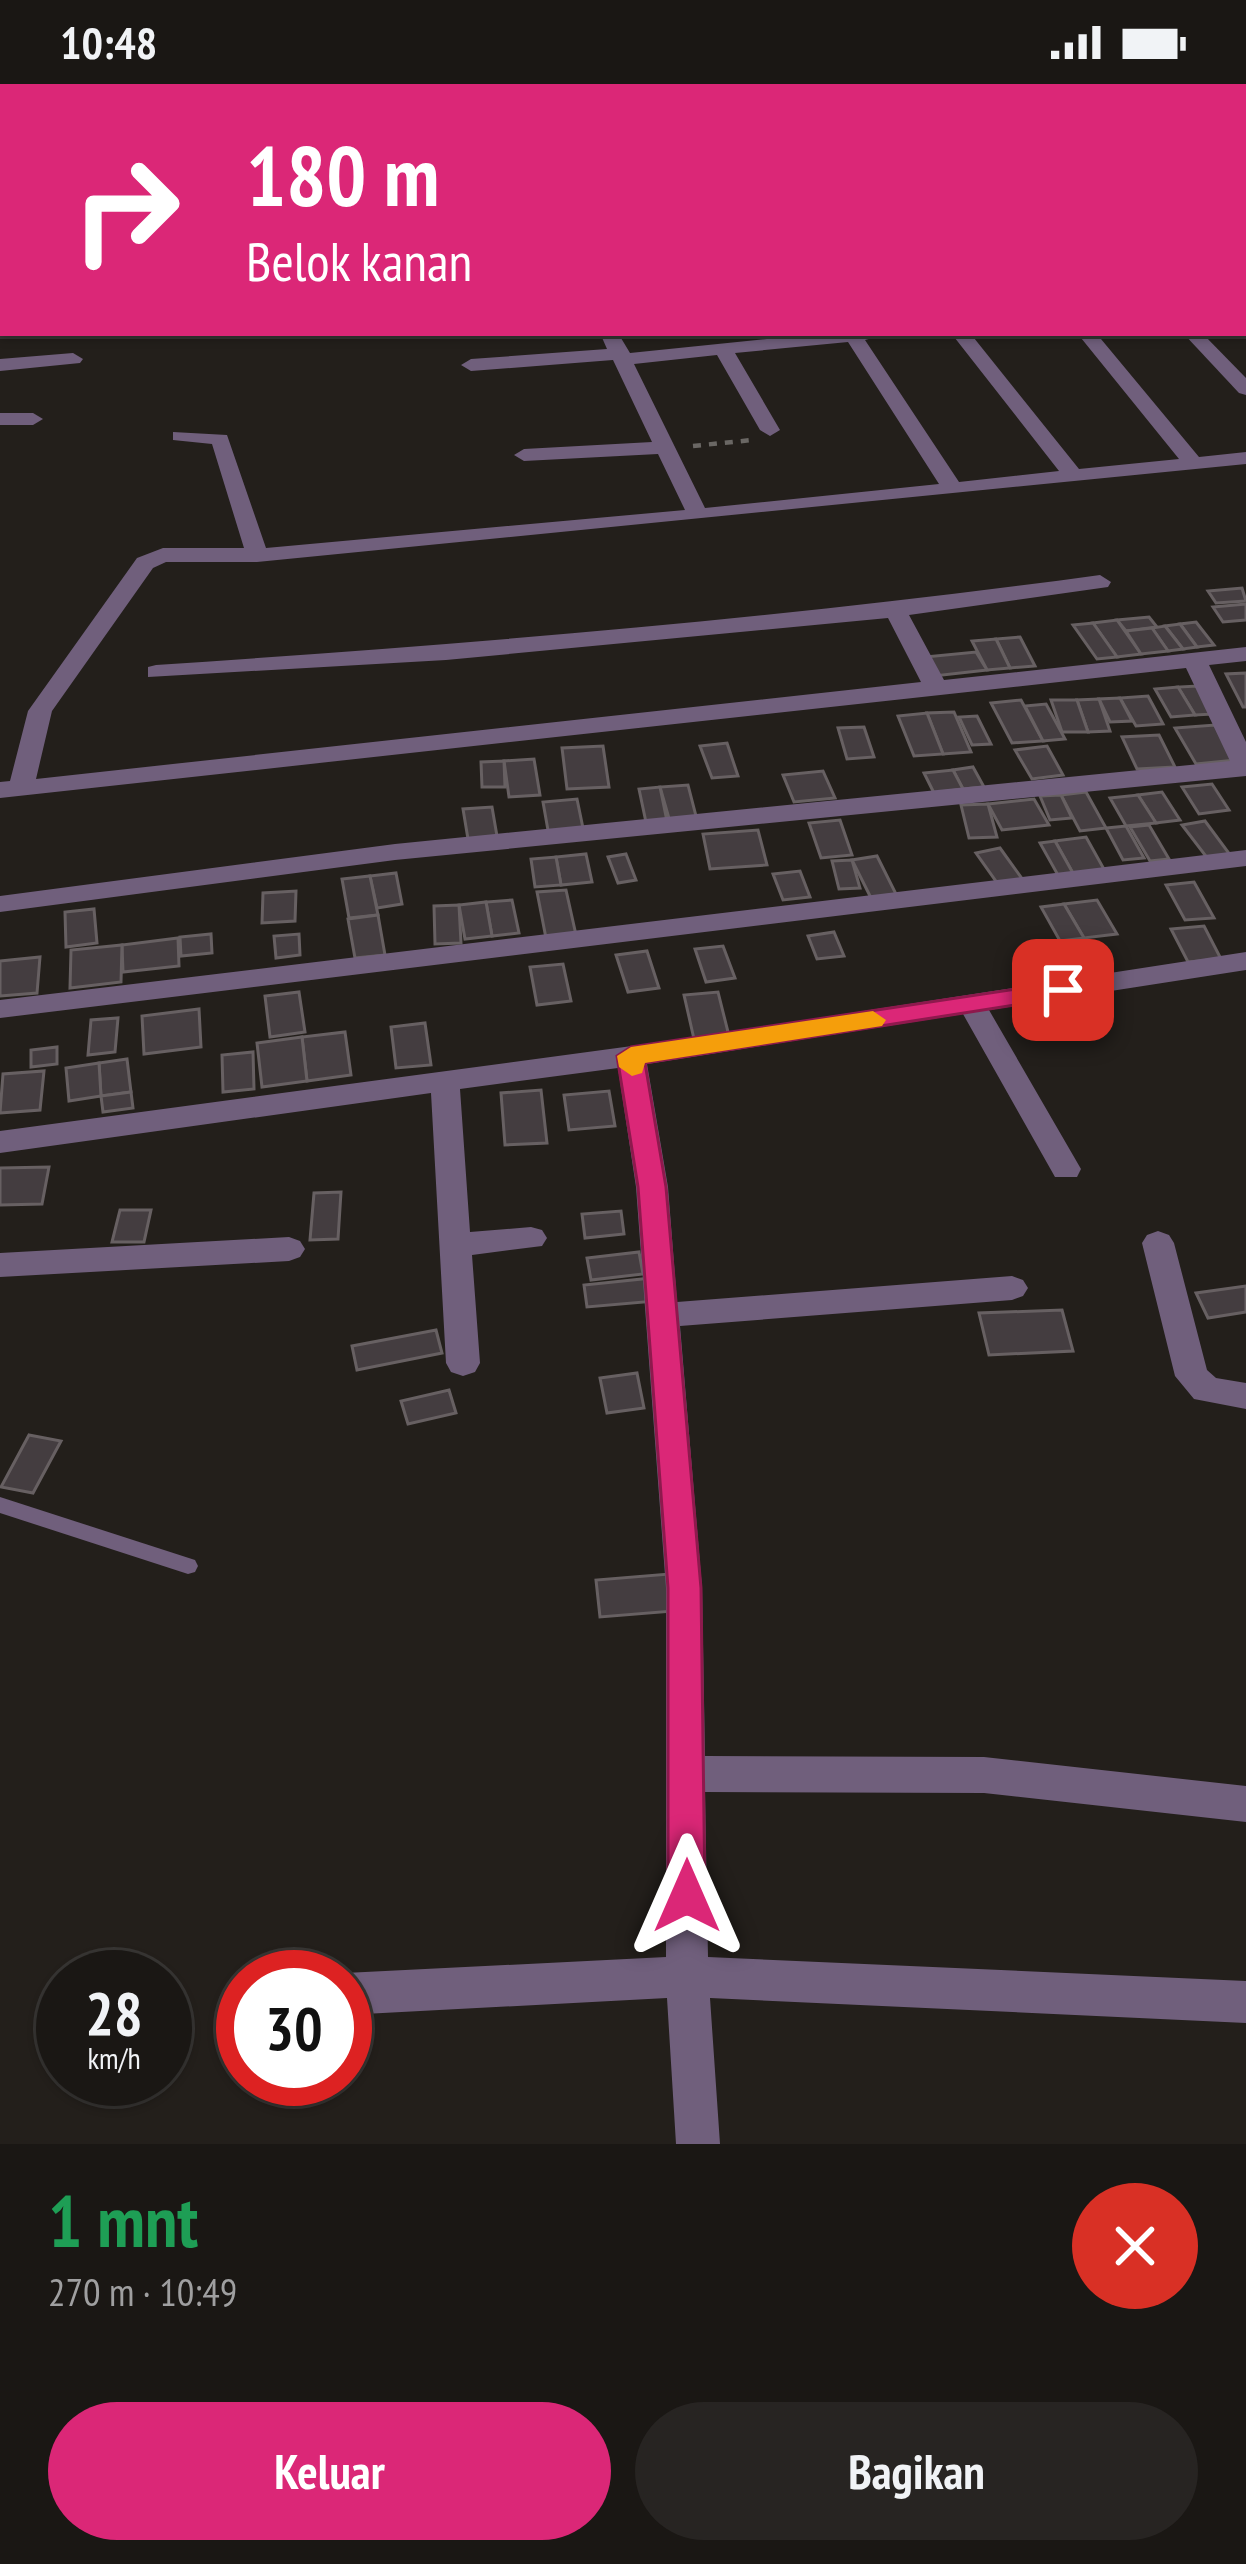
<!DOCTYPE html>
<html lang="id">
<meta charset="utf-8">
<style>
:root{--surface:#1a1714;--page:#272422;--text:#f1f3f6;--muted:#9f9fa0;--line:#383634;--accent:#db2777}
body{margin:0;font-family:"PT Sans Narrow",sans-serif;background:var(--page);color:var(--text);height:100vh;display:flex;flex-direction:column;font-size:45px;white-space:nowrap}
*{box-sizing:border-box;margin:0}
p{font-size:39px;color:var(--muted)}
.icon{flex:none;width:66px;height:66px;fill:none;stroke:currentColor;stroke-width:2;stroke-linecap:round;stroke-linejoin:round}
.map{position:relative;height:2060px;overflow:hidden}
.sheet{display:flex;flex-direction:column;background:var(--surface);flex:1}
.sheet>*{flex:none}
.hud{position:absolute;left:0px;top:0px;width:1248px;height:252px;box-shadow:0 3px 9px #0004,0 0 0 3px var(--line);background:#db2777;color:#fff;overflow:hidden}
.speed{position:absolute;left:36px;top:1866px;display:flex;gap:24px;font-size:60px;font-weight:700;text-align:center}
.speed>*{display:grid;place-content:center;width:156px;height:156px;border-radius:50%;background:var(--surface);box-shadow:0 3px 9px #0004,0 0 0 3px var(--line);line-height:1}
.speed small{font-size:30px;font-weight:400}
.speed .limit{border:18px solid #d22;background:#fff;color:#111}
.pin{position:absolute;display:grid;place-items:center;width:102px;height:102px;color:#fff;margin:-51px;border-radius:24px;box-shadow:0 6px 18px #0006}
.me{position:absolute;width:132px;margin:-66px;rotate:0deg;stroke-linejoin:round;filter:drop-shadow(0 0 9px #0008)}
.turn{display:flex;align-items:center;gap:42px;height:252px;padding:0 48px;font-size:54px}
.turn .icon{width:156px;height:156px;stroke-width:2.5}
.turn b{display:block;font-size:84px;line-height:102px}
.round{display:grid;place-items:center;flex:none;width:126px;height:126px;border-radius:63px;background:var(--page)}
.head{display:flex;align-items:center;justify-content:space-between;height:204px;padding:0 48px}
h1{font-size:72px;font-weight:600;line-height:90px;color:#1e9e55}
.cta{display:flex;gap:24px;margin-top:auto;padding:24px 48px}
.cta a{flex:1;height:138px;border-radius:72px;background:var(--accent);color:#fff;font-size:48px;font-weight:600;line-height:138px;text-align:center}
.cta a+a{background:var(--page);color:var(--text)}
.status{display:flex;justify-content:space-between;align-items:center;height:84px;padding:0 60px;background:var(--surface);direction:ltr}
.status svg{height:33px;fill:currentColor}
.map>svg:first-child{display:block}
</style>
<div class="status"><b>10:48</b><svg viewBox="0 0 49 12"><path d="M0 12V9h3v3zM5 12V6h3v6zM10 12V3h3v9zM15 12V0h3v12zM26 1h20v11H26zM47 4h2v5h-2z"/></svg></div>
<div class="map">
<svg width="1246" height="2060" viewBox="0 0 1246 2060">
<rect width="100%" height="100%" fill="#231f1b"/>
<g fill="#443d40" stroke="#676062" stroke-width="3">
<path d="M1242,504L1246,517L1216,519L1208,507Z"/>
<path d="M1246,520V536L1223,538L1213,523Z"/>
<path d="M1149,533L1157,543L1126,547L1117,536Z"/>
<path d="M1117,536L1141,570L1117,573L1093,539Z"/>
<path d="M1196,538L1214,561L1197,563L1180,540Z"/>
<path d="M1093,539L1117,573L1097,575L1073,541Z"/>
<path d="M1180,540L1197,563L1183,565L1165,542Z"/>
<path d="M1165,542L1183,565L1168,567L1152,544Z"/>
<path d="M1152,544L1168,567L1141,570L1126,547Z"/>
<path d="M1020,553L1035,582L1010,584L996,555Z"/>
<path d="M996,555L1010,584L987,586L972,557Z"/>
<path d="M976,568L987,586L934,592L925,573Z"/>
<path d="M1246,589V623H1243L1226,590Z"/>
<path d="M1198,602L1215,630L1195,631L1178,603Z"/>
<path d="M1178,603L1195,631L1171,633L1155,605Z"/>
<path d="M1148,612L1163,640L1136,642L1120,614Z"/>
<path d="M1120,614L1132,637L1110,638L1099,615Z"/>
<path d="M1099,615L1110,647L1088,648L1077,616Z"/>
<path d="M1021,616L1043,657L1012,659L991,619Z"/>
<path d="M1051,616H1077L1088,648H1062Z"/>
<path d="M1046,620L1065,655L1043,657L1025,622Z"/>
<path d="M954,628L971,668L943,670L927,629Z"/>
<path d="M927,629L943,670L914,672L898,632Z"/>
<path d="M977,632L991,660L972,661L959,633Z"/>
<path d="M1215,641L1236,676L1196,680L1175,644Z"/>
<path d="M864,643L874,673L847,675L838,644Z"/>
<path d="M1159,651L1175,683L1137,685L1122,653Z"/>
<path d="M727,659L738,692L712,694L700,662Z"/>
<path d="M603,662L609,703L567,705L562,664Z"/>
<path d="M1047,662L1063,691L1032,695L1015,666Z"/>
<path d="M534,675L540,711L509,713L504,677Z"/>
<path d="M504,677L505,703H482L481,678Z"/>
<path d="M973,683L984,703L963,705L953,686Z"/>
<path d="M953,686L963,705L934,709L924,689Z"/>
<path d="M823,687L835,714L794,718L783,691Z"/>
<path d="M1212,700L1229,726L1199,730L1182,703Z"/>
<path d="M688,701L697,736L670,738L660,703Z"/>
<path d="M660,703L668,742L647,743L639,705Z"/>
<path d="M1086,708L1106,744L1080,747L1061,711Z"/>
<path d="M1162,708L1180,736L1156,739L1138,711Z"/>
<path d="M1061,711L1072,734L1050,736L1040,712Z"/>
<path d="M1138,711L1156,739L1126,742L1110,714Z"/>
<path d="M577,715L584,749L549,752L543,718Z"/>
<path d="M1034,715L1049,741L1002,746L988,720Z"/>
<path d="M988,720L997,753L969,754L961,721Z"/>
<path d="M492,723L498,758L469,761L463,725Z"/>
<path d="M840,736L852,771L821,774L809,739Z"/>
<path d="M1205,737L1231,772L1208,775L1182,741Z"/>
<path d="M1149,741L1169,775L1150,777L1130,743Z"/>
<path d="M1126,742L1144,774L1123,776L1106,744Z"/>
<path d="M758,746L767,781L710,785L703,750Z"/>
<path d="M1086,753L1105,787L1074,791L1055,757Z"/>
<path d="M1055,757L1074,791L1059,793L1040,759Z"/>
<path d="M1000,764L1023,796L998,800L976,769Z"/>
<path d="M586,770L592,798L561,801L556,773Z"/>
<path d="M626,770L636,796L618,799L608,773Z"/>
<path d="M877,772L896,810L871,814L852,776Z"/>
<path d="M556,773L561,801L535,803L531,775Z"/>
<path d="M852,776L860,804L839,805L832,777Z"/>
<path d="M800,787L810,813L783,816L773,790Z"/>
<path d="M396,789L402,820L377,824L370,792Z"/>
<path d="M370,792L378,831L349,834L342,795Z"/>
<path d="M1194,798L1214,834L1185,836L1166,801Z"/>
<path d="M566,806L576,851L546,854L537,808Z"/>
<path d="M296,807L295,837L262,839L263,809Z"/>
<path d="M512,816L519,849L492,852L486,818Z"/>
<path d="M1097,816L1117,850L1084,854L1064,820Z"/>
<path d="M486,818L492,852L465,855L459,821Z"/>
<path d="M1064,820L1084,854L1060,857L1041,823Z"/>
<path d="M459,821L461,859L435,860L434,822Z"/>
<path d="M94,825L97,859L66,863L65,828Z"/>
<path d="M378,831L385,871L355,874L348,835Z"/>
<path d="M1204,842L1221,875L1188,878L1171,845Z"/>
<path d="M834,848L844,872L817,875L808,852Z"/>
<path d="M211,850L212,869L181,872L180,853Z"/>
<path d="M299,850L300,871L276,874L274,852Z"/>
<path d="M178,854L179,882L123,888L122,861Z"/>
<path d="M122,861L121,898L70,904L71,866Z"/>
<path d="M723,862L735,894L706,898L695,865Z"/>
<path d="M647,867L659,904L628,908L616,871Z"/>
<path d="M40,873L37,909L0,912V877Z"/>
<path d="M563,880L571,917L537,921L530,883Z"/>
<path d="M299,908L305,948L270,953L265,912Z"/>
<path d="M718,908L729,952L694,955L684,911Z"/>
<path d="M199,925L201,963L144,970L142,932Z"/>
<path d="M118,934L115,968L88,971L91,936Z"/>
<path d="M425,939L431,981L396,984L391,943Z"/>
<path d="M345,948L351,991L307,997L302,953Z"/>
<path d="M302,953L307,997L262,1003L257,959Z"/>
<path d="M57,963V980L31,983V966Z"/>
<path d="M253,968L254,1005L223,1008L222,971Z"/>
<path d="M127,975L131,1008L101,1012L99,979Z"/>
<path d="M99,979L101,1012L69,1017L66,984Z"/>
<path d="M44,987L40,1026L0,1029L3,990Z"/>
<path d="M541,1006L547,1059L505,1061L501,1009Z"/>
<path d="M609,1007L615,1042L569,1046L564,1011Z"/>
<path d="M131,1008L133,1024L103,1028L101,1012Z"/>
<path d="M49,1083L42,1120L0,1121V1084Z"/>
<path d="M341,1108L338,1155L310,1156L314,1109Z"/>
<path d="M120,1126H151L144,1158H112Z"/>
<path d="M621,1127L624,1150L585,1154L582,1130Z"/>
<path d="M639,1168L643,1190L591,1196L587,1174Z"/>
<path d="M652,1194L656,1217L587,1223L584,1201Z"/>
<path d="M1246,1202V1228L1208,1234L1196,1209Z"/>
<path d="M1062,1226L1073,1267L989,1271L979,1229Z"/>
<path d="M436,1246L442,1269L357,1286L352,1262Z"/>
<path d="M637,1289L644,1324L607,1329L600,1294Z"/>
<path d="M449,1306L456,1329L408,1340L401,1317Z"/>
<path d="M29,1351L61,1357L33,1409L1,1403Z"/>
<path d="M669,1490L674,1527L600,1533L596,1496Z"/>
</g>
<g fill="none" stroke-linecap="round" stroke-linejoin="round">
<path stroke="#6a6764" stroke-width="4.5" stroke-dasharray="8 8" stroke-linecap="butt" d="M693,362L752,356"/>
<path fill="#705f7c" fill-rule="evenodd" d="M0,1413L195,1476L198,1482L195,1488L188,1490L0,1429Z"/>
<g fill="#705f7c" fill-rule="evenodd">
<path d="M327,0H343L344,3H328Z"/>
<path d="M758,0H806L756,3Z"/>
<path d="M876,0H894L896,3H878Z"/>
<rect x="0" y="40" width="3" height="10"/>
<path d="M3,105V115L0,116V106Z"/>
<rect x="0" y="143" width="3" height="10"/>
<rect x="0" y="226" width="3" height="12"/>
<path d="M600,249H618L630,269L826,249H891L865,256L959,398L1059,387L951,249H970L1079,385L1179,375L1077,249H1096L1199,373L1246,368V380L257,478H166L153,484L52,627L36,695L921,598L888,534L446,576L148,593V583L156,581C472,560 786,534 1100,491L1111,498L1108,503L909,531L944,596L1246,563V577L1209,581L1246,658V692L395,776L0,828V812L395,760L1230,677L1186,584L0,714V698L10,697L28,627L137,474L163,464H244L212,360L173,356V348L227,351L266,464L685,426L658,370L524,377L514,371L524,365L652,358L613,276L471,287L461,281L471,275L607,265ZM848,258L939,400L705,424L634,280L717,271L760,346L770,352L780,346L735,269Z"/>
<path d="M1183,249H1202L1246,294V311L1239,309Z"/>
<path d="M73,269L83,275L80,279L0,287V275Z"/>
<path d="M0,329H33L43,335L33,341H0Z"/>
<path d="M1246,766V782L0,934V916Z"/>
<path d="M1246,868V886L989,926L1081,1085L1077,1093H1055L963,930L647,980L668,1103L677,1218L1012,1192L1023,1196L1028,1204L1023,1212L1012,1216L680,1242L702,1504L705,1672L984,1673L1246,1702V1738L984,1709L705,1708L708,1873L1246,1897V1939L710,1914L720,2060H676L667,1914L345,1931V1893H336L345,1889L666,1873V1504L636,1103L618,984L460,1005L470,1148L531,1143L542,1146L547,1154L542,1162L472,1171L480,1279L475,1288L463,1292L451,1288L446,1279L431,1009L0,1069V1047L669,957Z"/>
<path d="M1158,1147L1169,1151L1174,1159L1207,1286L1216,1294L1246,1299V1325L1194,1315L1175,1292L1142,1159L1147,1151Z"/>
<path d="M289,1153L300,1157L305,1165L300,1173L289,1177L0,1193V1169Z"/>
</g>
</g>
<path fill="#db2777" stroke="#8e194d" stroke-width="3" d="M1063,898L1075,906L1072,912L645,979L666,1103L701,1504L705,1812L700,1824L687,1829L673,1824L668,1812V1504L638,1103L617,972L631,963Z"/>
<path fill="#f59e0b" d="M873,927L886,936L882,942L645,979L642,989L632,992L619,983L617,972L631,963Z"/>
</svg>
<div class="speed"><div>28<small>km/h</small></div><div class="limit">30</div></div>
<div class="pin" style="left:1063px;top:906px;background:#d93025"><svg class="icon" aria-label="arrive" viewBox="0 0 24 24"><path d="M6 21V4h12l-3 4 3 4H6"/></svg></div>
<svg class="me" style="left:687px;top:1812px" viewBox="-20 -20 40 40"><path d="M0-17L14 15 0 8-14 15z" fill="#db2777" stroke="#fff" stroke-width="4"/></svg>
<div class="hud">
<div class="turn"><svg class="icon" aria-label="right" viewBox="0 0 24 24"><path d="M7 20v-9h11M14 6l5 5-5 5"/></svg><div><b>180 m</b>Belok kanan</div></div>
</div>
</div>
<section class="sheet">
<div class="head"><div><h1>1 mnt</h1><p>270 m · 10:49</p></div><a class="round" style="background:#d93025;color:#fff"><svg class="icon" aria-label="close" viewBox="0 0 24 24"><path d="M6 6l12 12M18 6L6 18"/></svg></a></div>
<div class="cta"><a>Keluar</a><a>Bagikan</a></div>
</section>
